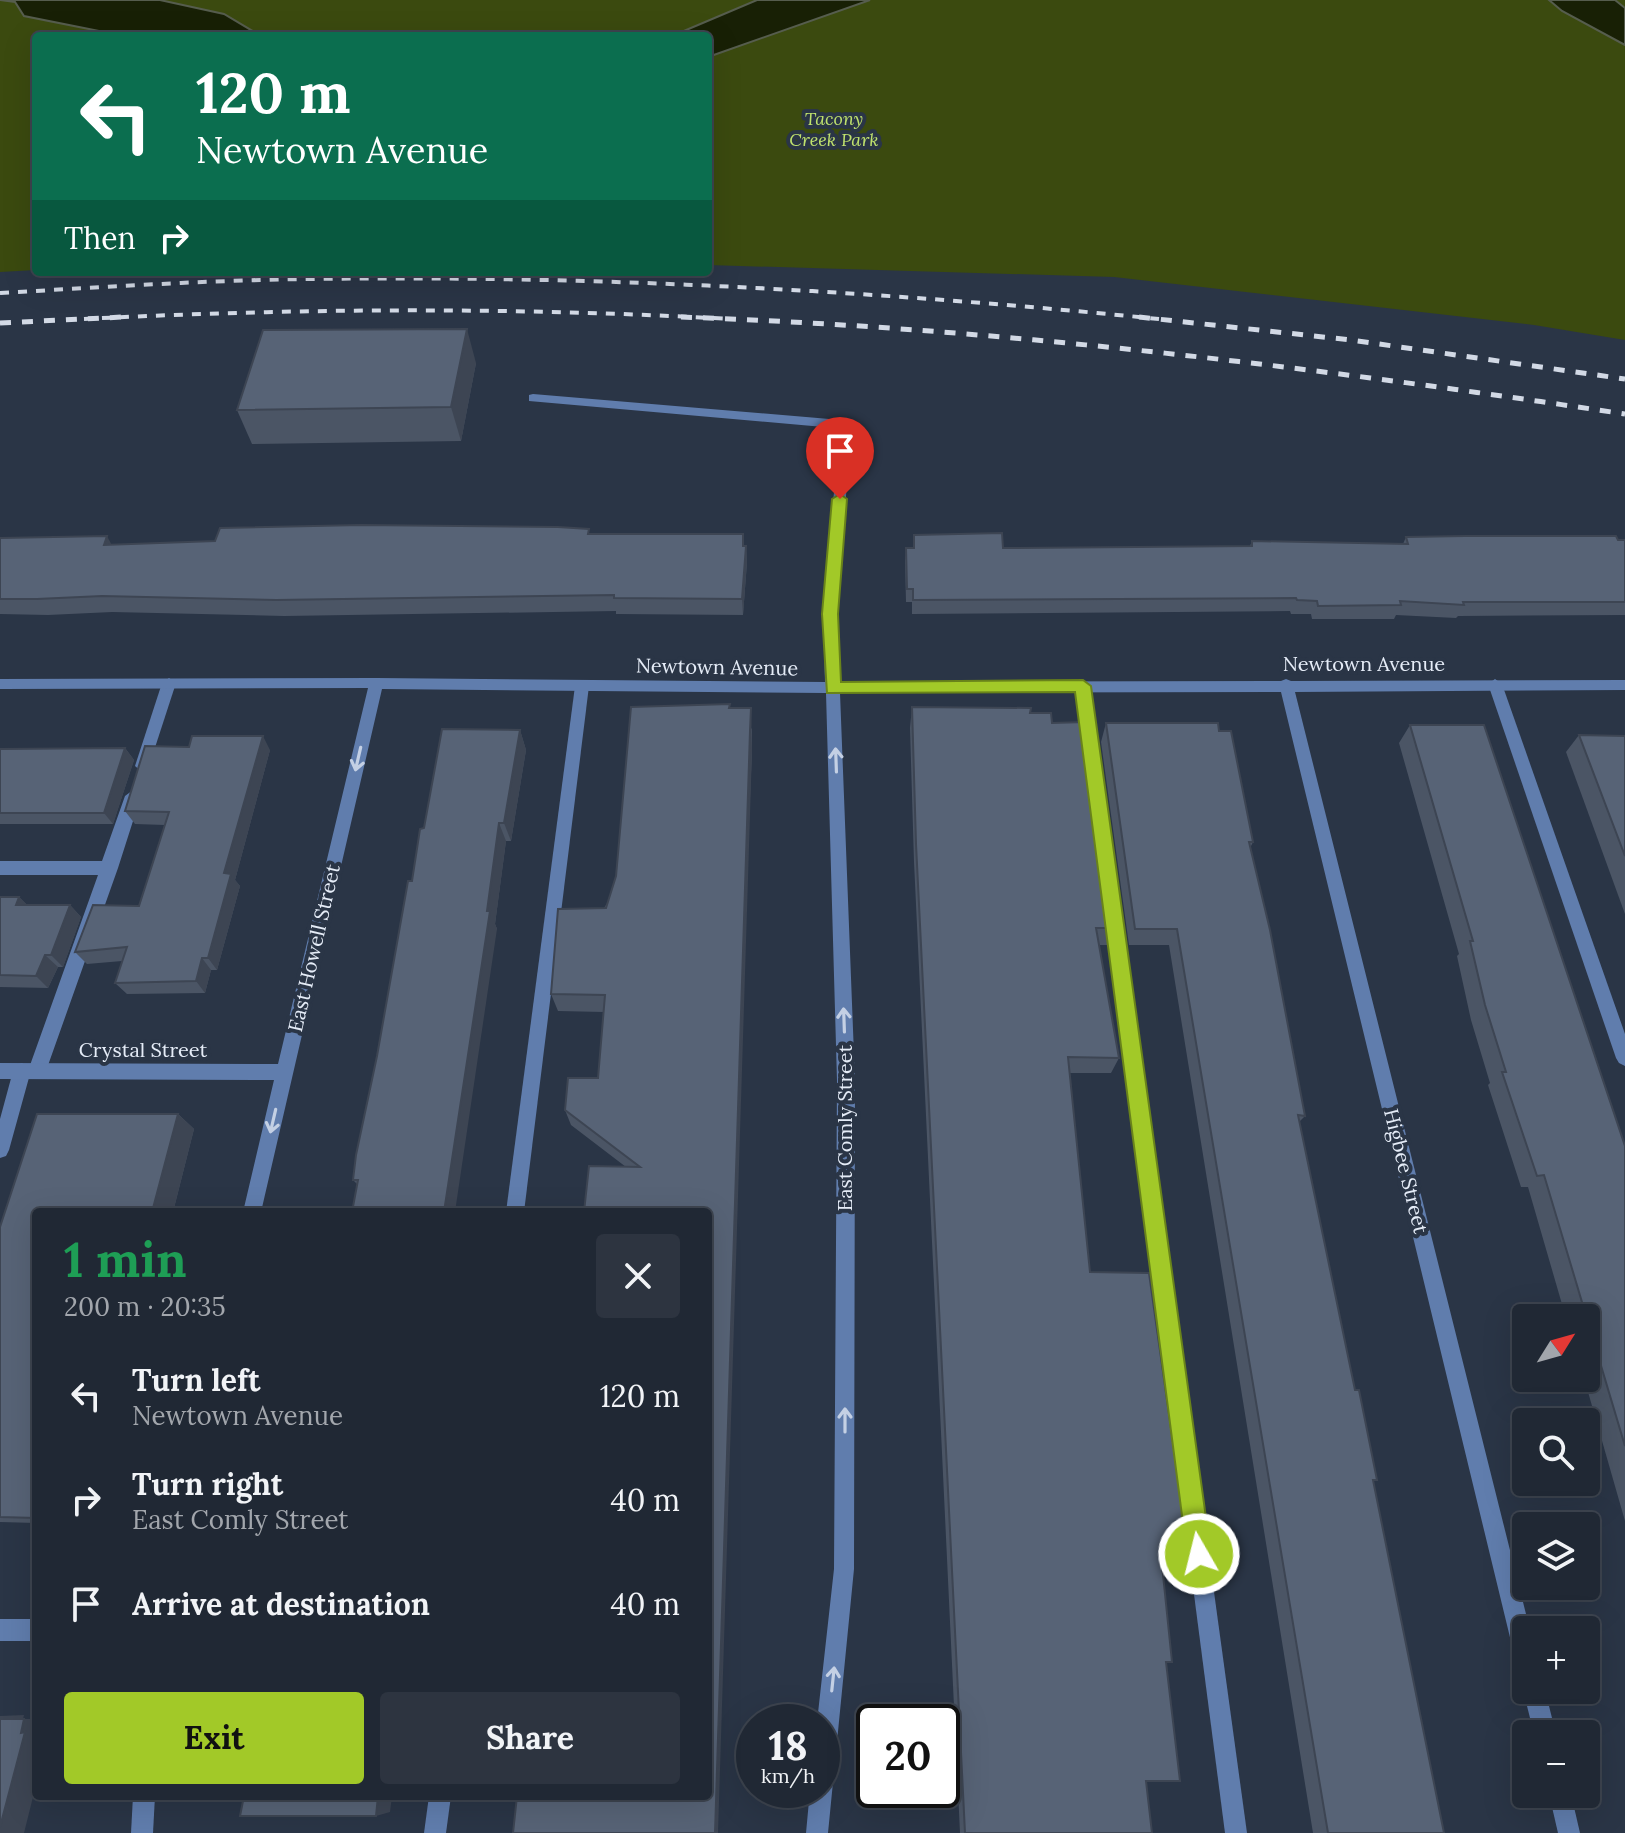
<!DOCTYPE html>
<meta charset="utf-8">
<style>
:root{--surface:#202834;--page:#2d3440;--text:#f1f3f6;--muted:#a2a6ac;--line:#3d444f;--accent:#a2c928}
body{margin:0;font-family:Lora,serif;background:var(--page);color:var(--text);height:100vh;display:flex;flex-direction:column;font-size:30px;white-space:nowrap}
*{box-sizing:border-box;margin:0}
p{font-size:26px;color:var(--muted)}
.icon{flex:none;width:44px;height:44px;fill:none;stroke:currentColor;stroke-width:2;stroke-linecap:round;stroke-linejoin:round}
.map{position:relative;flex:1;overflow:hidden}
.panel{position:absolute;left:32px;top:1208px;width:680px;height:592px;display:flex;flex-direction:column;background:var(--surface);border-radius:8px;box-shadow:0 8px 32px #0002,0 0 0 2px var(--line)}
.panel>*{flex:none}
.top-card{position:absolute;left:32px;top:32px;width:680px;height:244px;border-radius:8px;box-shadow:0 8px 32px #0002,0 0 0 2px var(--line);background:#0b6e4f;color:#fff;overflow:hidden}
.needle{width:52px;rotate:53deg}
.tools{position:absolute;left:1512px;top:1304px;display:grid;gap:16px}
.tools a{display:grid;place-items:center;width:88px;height:88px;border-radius:8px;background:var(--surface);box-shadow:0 8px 32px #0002,0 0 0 2px var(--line);font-size:40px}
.speed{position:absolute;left:736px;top:1704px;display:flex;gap:16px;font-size:40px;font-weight:700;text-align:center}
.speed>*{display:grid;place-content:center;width:104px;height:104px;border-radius:50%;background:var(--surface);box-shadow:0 8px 32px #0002,0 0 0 2px var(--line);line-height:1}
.speed small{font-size:20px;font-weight:400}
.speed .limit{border:4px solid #111;border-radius:12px;background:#fff;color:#111}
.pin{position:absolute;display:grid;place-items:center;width:68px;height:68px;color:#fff;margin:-82px -34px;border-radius:50% 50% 50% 0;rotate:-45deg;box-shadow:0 0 8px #0007}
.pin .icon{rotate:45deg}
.me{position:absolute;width:88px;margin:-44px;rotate:352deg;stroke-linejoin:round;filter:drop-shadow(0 0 6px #0008)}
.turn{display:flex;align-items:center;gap:28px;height:168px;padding:0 32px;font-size:36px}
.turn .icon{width:104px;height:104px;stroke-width:2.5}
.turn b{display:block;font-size:56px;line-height:68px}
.then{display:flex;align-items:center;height:76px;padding:0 32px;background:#0003;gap:16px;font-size:30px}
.round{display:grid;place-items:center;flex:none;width:84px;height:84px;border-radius:8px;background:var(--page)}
.headline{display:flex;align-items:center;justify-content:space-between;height:136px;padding:0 32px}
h1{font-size:48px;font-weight:700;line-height:60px;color:#1e9e55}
.primary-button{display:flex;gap:16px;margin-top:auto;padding:16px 32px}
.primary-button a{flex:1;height:92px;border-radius:8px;background:var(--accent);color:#111;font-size:32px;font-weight:700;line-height:92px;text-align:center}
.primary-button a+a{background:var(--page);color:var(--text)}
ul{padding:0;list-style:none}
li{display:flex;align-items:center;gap:24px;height:104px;padding:0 32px}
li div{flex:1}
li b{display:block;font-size:30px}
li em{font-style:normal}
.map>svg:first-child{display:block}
</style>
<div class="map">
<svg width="1625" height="1833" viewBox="0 0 1625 1833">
<rect width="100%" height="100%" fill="#2a3546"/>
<path fill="#3b4a0f" d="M0,0H1625V340L1534,325L1114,277L708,265V36H36V270L0,272Z"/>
<g fill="#182005" stroke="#565d4e" stroke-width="2">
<path d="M0,0H160L224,14L261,36H124L24,16L15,2Z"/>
<path d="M757,0H870L708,57V36H672Z"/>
<path d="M1549,0H1615L1625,8V45L1562,11Z"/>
</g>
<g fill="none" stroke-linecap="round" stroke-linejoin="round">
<g fill="#607dad" fill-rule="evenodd">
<path d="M533,394L853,421L859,425L848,470L842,474L836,470L846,429L529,401V395Z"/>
<path d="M169,678L176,683L149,766L142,772L135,766L162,683Z"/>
<path d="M1495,679L1502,684L1625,1034V1066L1619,1063L1616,1058L1488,684Z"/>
<path d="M582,681L589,686L524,1212H506L575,686Z"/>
<path d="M1083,681L1090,686L1247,1833H1225L1076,686Z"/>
<path d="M133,790L141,796L118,868L46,1071L43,1077L37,1079L30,1074L9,1150L6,1156L0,1158V1119L13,1071L16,1065L22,1063L29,1068L98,875H0V861H102L125,796Z"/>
<path d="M429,1796H451L446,1833H424Z"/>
</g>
<g fill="#607dad" fill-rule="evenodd">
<path d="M842,466L848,470L837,614L839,682L1281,681L1286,679L1291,681L1625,680V690L1295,692L1530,1630H1526V1669L1518,1666L1515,1658L1281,692L840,693L855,1081L854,1569L828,1833H806L810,1790H822V1722H817L834,1569L837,1081L826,693L382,689L261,1212H243L274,1080L0,1079V1063L278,1064L368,688L0,689V679L376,678L825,682L823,614L836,470Z"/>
<rect x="0" y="1619" width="36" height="22"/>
<path d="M1526,1683V1690H1545L1556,1734H1534L1523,1690Z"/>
<path d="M1549,1794H1571L1580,1833H1558Z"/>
<path d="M133,1796H155L153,1833H131Z"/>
</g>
<g stroke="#d2d9e5" stroke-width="4" stroke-dasharray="9 9" stroke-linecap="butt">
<path d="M0,293C105,287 209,280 314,279C596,275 879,291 1159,319"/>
<path d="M84,319C299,308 515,307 730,319"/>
</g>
<g stroke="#d2d9e5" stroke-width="5" stroke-dasharray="11 11" stroke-linecap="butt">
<path d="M681,317C998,328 1312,367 1625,414"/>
<path d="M1139,317L1351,340L1625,379"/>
<path d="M0,323L123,317"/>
</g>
</g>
<g fill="#4b5565">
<path d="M476,363L461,441L252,444L237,410Z"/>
<path d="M590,534L746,546L747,562L743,615L616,614V611L284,616L112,612L48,615L0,614V538L112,545Z"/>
<path d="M914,535L1003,548L1250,546L1252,541L1403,544L1406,537L1625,540V615L1458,616L1456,618L1396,615L1394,619H1312L1311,614H1291L1290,611L912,614V602H906L905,561L906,548H913Z"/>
<path d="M730,704V708L752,729V751L708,1796L626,1167L571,1125L565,1110L598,1078L604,1012L558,1011L551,994Z"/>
<path d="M912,707L1030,713L1052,723L1113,928L1107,945H1099L1119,1058L1111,1073H1070L1090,1272L1189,1555L1178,1559H1161L1166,1663L1146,1781L1152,1833H960L914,862L910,728Z"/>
<path d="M1106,723L1219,731L1253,842L1250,848L1305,1116L1299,1122L1355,1390L1377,1480L1373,1481L1444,1833H1313L1169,945H1129L1101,742Z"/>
<path d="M1410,725L1625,1146V1521L1584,1378H1586V1318H1566L1528,1187H1521L1488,1085L1490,1083L1471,1020L1457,956L1459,954L1399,743Z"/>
<path d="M520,730L526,750L511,841H506L495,924L497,929L357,1184L353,1180L412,881L424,828Z"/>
<path d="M1579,735L1625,736V914L1566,752Z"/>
<path d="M125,748L134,760L113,824H0V749Z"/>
<path d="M270,750L235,880L240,886L217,970H211L205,993L127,994L115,983L122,961L87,964L75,952L139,906L165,825L135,824L125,811Z"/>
<path d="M0,897H19L27,905H70L81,917L63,967H58L48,988L0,987Z"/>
<path d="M178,1114L194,1129L173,1212H36V1523L0,1522V1227Z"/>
</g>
<g fill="#3d4553">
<path d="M467,329L476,363L461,441L451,407Z"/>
<path d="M107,536L116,553L104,545Z"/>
<path d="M746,546L747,562L743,615L742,599Z"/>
<path d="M751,708L752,751L718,1833H715Z"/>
<path d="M520,730L526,750L511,841L504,823Z"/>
<path d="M263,736L270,750L235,880L240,886L217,970L208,958L224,873Z"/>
<path d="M125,748L134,760L113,824L104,813Z"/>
<path d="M499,823L506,841L495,924L497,929L455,1212H444Z"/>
<path d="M19,897L32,910L16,905Z"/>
<path d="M70,905L81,917L63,967L51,955Z"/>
<path d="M45,955L58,967L48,988L36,976Z"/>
<path d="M202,958L211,970L205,993L196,981Z"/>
<path d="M178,1114L194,1129L173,1212H152Z"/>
<path d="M24,1715L23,1719H0V1716Z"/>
<path d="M24,1719H36V1785L24,1833H0V1827Z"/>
<path d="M378,1796H392L390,1812L376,1816Z"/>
</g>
<g fill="#576376" stroke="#3d4553" stroke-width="2">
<path d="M467,329L451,407L237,410L263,330Z"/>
<path d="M361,525L558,527L589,529L588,534H743V546H746L742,599L614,598V595L276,600L102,596L37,599H0V538L107,536L104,545L215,541L220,528Z"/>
<path d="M1002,533L1003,548L1252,546V541L1408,544L1406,537L1465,536H1616L1618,540H1625V602H1463L1464,605L1400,601L1401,605L1318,606L1317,601L1297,600L1296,598L913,600V589H907L906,548H914V535Z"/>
<path d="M730,704L729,708H751L750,731L715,1833H513L517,1796H708V1212H584L589,1166L640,1167L565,1110L568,1078H598L605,995L551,994L558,909L606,908L616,876L631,707Z"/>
<path d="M912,707L1031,708L1030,713H1051L1052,723L1086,722L1113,928H1096L1119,1058L1068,1057L1090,1272L1149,1273L1189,1555H1161L1172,1662H1166L1180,1781H1146L1152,1833H965L916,844Z"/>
<path d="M1106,723H1218L1219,731H1231L1253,842H1249L1270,930L1305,1116L1298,1115L1355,1390H1359L1377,1480H1373L1444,1833H1328L1177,929H1135Z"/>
<path d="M1410,725H1484L1625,1146V1446L1544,1175L1537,1176L1502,1072H1506L1485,1005L1470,941H1473Z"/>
<path d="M442,729L520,730L504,823H499L487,911H490L444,1212H352L358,1180H353L356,1155L377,1056L408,881H412L420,829L424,828Z"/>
<path d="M1579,735L1625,736V856Z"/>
<path d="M192,736H263L224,873L231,874L208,958H202L196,981L115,983L127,947L75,952L93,905L139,906L169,812L125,811L145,746L189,747Z"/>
<path d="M125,748L104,813H0V749Z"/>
<path d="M0,897H19L16,905H70L51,955H45L36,976L0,975Z"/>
<path d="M37,1114H178L152,1212H36V1518L0,1517V1227Z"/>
<path d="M0,1719H24L21,1733L25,1732L0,1827Z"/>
<path d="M244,1796H378L376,1816H240Z"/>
</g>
<defs><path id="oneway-shaft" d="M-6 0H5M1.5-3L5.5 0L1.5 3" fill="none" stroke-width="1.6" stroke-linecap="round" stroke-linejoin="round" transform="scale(2)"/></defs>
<g stroke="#c4d0e4">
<use href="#oneway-shaft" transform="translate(358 759) rotate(103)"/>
<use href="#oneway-shaft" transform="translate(836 760) rotate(-92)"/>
<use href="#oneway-shaft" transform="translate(844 1020) rotate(-92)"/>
<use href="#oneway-shaft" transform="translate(273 1121) rotate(103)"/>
<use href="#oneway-shaft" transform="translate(845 1420) rotate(-90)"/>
<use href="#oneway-shaft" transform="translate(833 1679) rotate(-84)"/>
</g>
<path fill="#a2c928" stroke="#69831a" stroke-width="2" d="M840,494L847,499L838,614L841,682L1083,680L1091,686L1211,1554L1207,1562L1199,1566L1190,1562L1187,1554L1075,692L827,693L822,614L832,499Z"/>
<g text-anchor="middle" stroke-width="8" stroke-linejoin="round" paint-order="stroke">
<g font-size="18" font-style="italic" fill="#bfe16d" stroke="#2a3546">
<text x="834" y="125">Tacony<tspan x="834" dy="21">Creek Park</tspan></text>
</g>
<g font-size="20" fill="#e5ecf7" stroke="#2a3546">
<text x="1364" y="671">Newtown Avenue</text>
<text transform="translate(717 667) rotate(1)" y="7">Newtown Avenue</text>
<text transform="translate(314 948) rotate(-77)" y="7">East Howell Street</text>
<text x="143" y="1057">Crystal Street</text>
<text transform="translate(845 1128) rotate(-90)" y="7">East Comly Street</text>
<text transform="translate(1406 1171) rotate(76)" y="7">Higbee Street</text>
</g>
</g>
</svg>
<div class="tools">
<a><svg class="needle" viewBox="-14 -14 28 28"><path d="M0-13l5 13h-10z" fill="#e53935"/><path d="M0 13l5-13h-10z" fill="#a2a6ac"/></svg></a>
<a><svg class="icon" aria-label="search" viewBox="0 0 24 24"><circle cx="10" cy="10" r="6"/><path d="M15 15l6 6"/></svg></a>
<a><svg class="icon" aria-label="layers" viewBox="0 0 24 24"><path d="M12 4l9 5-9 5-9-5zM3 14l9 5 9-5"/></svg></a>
<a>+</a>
<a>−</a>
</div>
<div class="speed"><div>18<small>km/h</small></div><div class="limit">20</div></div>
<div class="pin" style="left:840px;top:499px;background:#d93025"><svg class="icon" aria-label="arrive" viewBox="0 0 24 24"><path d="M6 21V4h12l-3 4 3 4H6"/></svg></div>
<svg class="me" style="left:1199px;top:1554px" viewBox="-20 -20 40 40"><circle r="17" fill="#a2c928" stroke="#fff" stroke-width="3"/><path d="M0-11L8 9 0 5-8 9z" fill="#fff"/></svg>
<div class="top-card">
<div class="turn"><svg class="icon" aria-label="left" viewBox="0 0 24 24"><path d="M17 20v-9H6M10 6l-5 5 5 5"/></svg><div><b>120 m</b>Newtown Avenue</div></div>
<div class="then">Then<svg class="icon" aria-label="right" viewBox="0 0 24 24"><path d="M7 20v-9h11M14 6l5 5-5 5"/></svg></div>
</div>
<section class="panel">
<div class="headline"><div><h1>1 min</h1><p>200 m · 20:35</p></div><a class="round"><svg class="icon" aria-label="close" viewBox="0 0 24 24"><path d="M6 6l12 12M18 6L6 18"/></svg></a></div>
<ul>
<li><svg class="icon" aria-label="left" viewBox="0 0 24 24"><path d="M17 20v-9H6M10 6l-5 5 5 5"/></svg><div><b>Turn left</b><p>Newtown Avenue</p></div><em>120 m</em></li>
<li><svg class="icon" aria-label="right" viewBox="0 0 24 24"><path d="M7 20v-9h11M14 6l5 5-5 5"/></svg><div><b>Turn right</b><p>East Comly Street</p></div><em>40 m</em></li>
<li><svg class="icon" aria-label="arrive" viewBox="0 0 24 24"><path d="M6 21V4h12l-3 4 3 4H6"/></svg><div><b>Arrive at destination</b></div><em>40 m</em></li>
</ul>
<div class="primary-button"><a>Exit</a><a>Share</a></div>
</section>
</div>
